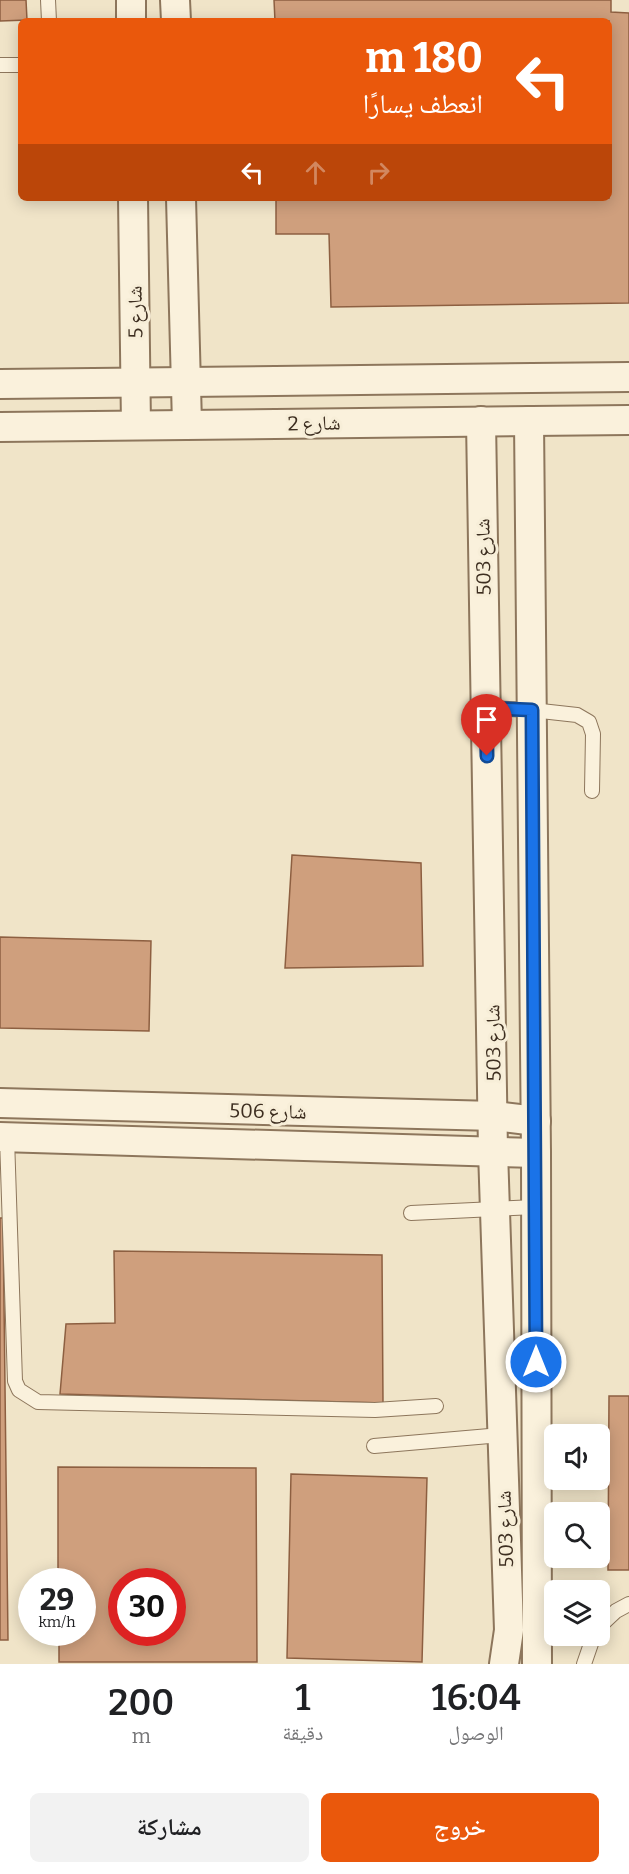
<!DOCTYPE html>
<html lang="ar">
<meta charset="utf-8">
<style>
:root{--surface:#fff;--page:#f2f2f2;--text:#202124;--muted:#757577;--accent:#ea580c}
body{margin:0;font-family:Bitter,"Noto Naskh Arabic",serif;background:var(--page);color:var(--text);direction:rtl;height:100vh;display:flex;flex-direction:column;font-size:22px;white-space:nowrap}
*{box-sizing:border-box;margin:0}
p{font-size:20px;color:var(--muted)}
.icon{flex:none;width:33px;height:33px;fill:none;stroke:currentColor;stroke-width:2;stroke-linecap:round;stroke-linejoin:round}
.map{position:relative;height:1664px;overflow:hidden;direction:ltr}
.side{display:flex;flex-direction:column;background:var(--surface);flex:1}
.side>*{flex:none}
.banner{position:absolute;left:18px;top:18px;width:594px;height:183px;border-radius:9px;box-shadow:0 3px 15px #0003;direction:rtl;background:#ea580c;color:#fff;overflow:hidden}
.tools{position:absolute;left:544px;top:1424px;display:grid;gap:12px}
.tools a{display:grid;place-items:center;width:66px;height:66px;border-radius:9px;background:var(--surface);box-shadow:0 3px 15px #0003;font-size:30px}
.speed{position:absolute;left:18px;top:1568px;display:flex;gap:12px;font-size:30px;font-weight:700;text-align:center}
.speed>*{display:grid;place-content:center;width:78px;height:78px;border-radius:50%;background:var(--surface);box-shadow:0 3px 15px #0003;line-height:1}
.speed small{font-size:15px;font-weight:400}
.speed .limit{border:9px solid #d22;background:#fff;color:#111}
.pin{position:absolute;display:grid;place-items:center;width:51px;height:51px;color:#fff;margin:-62px -26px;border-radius:50% 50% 50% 0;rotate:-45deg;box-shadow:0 0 6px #0007}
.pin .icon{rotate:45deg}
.me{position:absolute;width:66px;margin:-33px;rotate:0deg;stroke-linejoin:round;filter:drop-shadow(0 0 4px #0008)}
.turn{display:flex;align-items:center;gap:21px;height:126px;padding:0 30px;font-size:27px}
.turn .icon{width:78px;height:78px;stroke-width:2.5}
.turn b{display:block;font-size:42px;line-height:51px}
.lanes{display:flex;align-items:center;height:57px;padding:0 30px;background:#0003;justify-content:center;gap:30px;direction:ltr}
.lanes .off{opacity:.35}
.eta{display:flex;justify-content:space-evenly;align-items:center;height:102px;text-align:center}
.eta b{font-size:36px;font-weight:600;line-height:42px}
.primary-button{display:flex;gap:12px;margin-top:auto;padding:12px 30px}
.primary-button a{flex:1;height:69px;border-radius:9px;background:var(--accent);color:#fff;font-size:24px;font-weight:600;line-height:69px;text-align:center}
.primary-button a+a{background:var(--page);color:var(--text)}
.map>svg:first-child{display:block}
</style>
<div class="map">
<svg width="629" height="1664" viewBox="0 0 629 1664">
<rect width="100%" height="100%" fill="#f0e4c8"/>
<g fill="#cf9f7d" stroke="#8d5f41" stroke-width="1.5" fill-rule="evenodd">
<path d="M0,0H26L27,20L0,21Z"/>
<path d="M274,0H611V12L629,13V303L331,307L329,234H276V198H609V21H275Z"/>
<path d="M292,855L421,863L423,966L285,968Z"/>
<path d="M0,937L151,941L149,1031L0,1028Z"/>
<path d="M0,1218H3L8,1640H0Z"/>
<path d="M114,1251L382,1255L383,1403L60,1394L66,1324L115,1323Z"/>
<path d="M609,1396H629V1570H608Z"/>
<path d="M58,1467L256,1468L257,1662H59V1632H82V1581H58ZM122,1581H172V1632H122Z"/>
<path d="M291,1474L427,1478L422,1662L287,1658Z"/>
</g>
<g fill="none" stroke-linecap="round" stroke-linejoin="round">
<defs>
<g id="service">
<path d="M48,0L49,21"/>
<path d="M0,65H21"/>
<path d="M486,708L532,710L577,715L589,722L593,734L592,791"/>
<path d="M7,1138L15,1381L19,1390L38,1402L375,1410L436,1406"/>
<path d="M411,1213L535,1207"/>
<path d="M374,1446L501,1435"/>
<path d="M600,1626L616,1611L629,1604"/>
<path d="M584,1664L594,1635"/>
</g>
<g id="minor">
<path d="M131,0V21"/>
<path d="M175,0L176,21"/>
<path d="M133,198L136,425"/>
<path d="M181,198L187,424"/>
<path d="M0,384L629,377"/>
<path d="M481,421L493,1151L509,1630L504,1664"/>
<path d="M529,421L536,1153L537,1664"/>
<path d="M0,427L629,420"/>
<path d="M0,1103L495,1116L536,1121"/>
<path d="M0,1137L536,1153"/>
</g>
</defs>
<use href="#service" stroke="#8d765c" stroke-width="16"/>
<use href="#minor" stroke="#8d765c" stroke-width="32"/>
<use href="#service" stroke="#faf1dc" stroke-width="14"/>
<use href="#minor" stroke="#faf1dc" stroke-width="28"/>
</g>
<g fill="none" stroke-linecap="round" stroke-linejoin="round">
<defs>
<path id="route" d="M487,756L486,708L532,710L536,1362"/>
</defs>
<use href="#route" stroke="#114b97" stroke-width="15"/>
<use href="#route" stroke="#1a73e8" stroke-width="10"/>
</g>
<g text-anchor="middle" stroke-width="6" stroke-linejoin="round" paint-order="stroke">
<g font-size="20" fill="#3d2e20" stroke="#f7eed8">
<text transform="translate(135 312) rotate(-91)" y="7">شارع 5</text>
<text transform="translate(314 423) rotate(-1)" y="7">شارع 2</text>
<text transform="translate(483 557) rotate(-91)" y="7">شارع 503</text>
<text transform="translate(493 1043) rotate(-91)" y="7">شارع 503</text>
<text transform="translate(268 1111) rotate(1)" y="7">شارع 506</text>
<text transform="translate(505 1529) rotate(-92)" y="7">شارع 503</text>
</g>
</g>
</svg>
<div class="tools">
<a><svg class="icon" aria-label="sound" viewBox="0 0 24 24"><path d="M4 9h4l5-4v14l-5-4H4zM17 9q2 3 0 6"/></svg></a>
<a><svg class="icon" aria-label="search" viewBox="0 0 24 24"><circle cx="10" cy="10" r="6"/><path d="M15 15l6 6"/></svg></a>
<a><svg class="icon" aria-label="layers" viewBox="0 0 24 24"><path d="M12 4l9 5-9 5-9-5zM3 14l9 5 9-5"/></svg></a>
</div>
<div class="speed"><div>29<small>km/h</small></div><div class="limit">30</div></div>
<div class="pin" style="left:487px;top:756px;background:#d93025"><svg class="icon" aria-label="arrive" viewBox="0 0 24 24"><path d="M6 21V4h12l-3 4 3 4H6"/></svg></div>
<svg class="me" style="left:536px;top:1362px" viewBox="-20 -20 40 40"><circle r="17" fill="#1a73e8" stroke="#fff" stroke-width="3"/><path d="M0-11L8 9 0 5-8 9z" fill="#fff"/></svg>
<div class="banner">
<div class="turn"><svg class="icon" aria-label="left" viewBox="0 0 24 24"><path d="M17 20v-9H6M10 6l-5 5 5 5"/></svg><div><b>180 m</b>انعطف يسارًا</div></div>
<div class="lanes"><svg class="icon" aria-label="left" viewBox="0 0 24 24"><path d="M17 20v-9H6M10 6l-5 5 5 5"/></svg><svg class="icon off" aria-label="ahead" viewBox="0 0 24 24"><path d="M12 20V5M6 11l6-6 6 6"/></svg><svg class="icon off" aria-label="right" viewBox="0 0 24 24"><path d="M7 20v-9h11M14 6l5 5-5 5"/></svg></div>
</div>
</div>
<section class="side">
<div class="eta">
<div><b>16:04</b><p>الوصول</p></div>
<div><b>1</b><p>دقيقة</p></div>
<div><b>200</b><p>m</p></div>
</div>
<div class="primary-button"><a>خروج</a><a>مشاركة</a></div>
</section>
